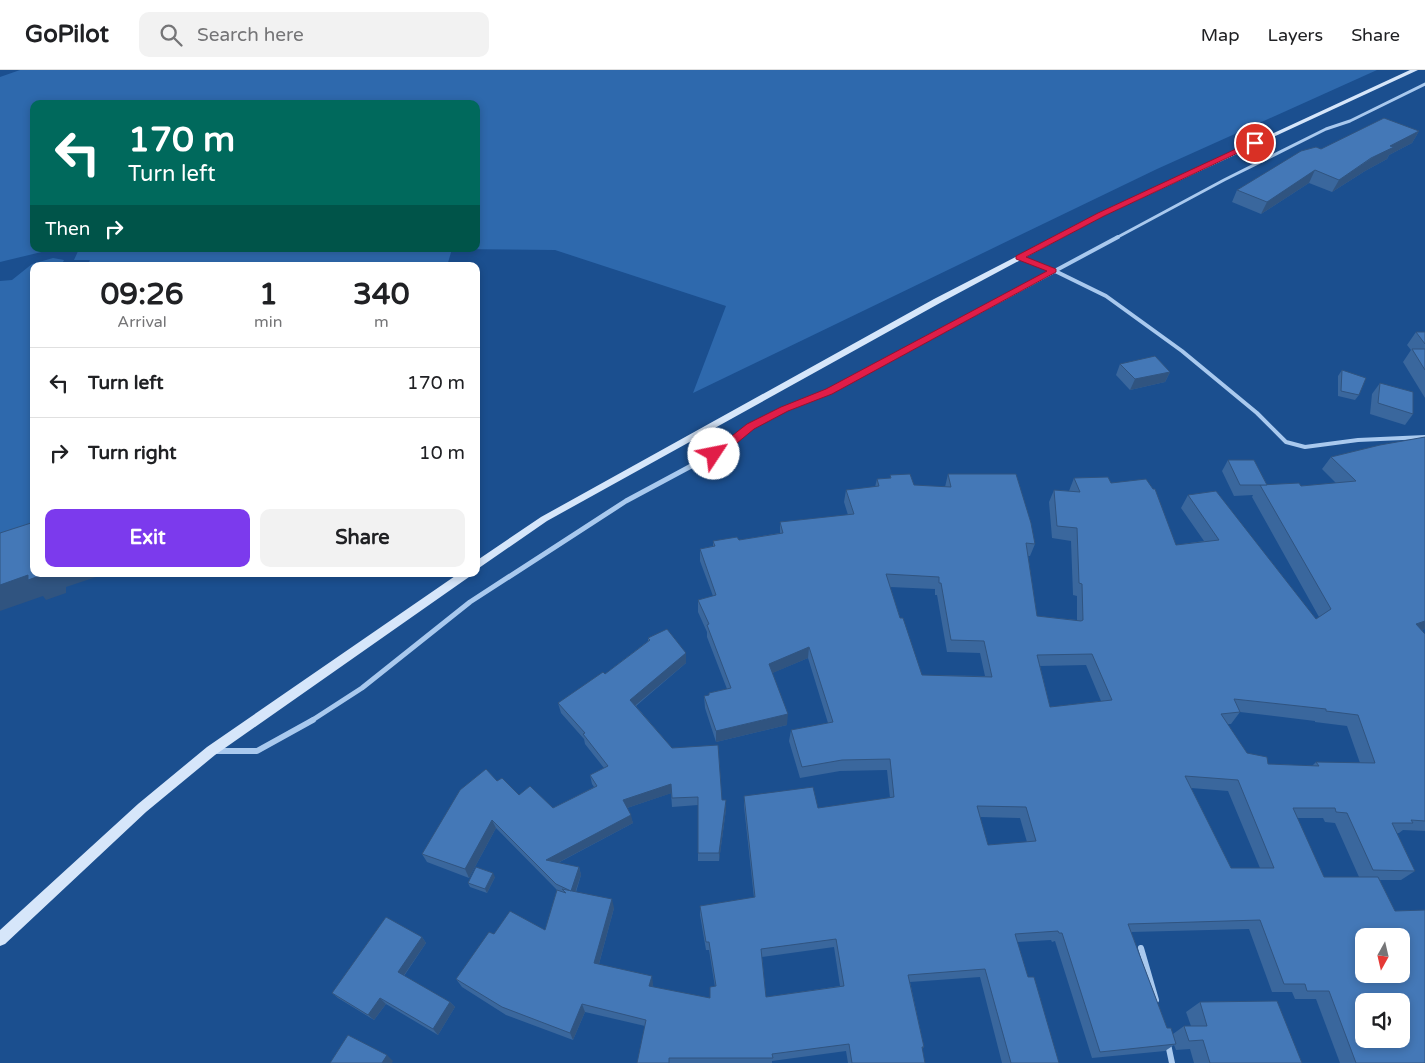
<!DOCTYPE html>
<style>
:root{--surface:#fff;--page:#f2f2f2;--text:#202124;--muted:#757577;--line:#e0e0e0;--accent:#7c3aed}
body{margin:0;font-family:"Varela Round",sans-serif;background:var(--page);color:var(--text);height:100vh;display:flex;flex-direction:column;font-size:19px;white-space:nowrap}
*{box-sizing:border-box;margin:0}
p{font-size:16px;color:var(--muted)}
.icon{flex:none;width:28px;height:28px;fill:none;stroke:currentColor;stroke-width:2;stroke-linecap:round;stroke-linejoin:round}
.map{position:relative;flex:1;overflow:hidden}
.side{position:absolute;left:30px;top:192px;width:450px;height:315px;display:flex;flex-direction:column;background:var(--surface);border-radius:10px;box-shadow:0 2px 8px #0003}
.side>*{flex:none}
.guide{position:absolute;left:30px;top:30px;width:450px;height:152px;border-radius:10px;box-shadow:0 2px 8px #0003;background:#00695c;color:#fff;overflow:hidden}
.needle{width:32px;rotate:188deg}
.controls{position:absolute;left:1355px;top:858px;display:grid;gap:10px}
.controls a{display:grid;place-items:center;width:55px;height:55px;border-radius:10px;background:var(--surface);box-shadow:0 2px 8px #0003;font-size:25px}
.pin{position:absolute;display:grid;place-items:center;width:42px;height:42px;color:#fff;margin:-21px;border:2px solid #fff;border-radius:50%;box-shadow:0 1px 5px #0007}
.me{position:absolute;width:55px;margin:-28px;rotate:56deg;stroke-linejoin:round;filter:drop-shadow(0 0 4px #0008)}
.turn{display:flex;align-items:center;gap:18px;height:105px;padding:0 15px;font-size:22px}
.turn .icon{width:65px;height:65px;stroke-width:2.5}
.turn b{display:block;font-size:35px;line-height:42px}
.then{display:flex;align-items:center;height:48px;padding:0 15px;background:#0003;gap:10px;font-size:19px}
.eta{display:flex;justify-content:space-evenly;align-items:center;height:85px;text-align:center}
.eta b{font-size:30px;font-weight:700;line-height:35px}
.button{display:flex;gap:10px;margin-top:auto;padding:10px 15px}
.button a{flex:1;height:58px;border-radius:10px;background:var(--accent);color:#fff;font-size:20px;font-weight:700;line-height:58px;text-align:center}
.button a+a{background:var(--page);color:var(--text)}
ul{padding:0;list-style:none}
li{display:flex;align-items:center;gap:15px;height:70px;padding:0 15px;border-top:1px solid var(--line)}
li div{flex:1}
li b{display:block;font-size:19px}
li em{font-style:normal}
header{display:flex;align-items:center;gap:30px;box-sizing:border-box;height:70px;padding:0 25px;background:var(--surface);border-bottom:1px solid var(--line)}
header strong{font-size:24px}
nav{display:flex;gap:28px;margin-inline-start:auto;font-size:18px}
.search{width:350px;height:45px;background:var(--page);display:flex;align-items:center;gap:12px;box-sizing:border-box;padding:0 18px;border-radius:10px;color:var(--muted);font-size:19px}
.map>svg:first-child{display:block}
</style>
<header>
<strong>GoPilot</strong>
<div class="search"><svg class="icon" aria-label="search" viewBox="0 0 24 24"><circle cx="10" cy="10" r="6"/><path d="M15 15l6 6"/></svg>Search here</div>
<nav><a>Map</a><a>Layers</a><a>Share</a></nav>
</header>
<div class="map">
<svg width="1425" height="993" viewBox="0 0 1425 993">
<rect width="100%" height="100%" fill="#1b4f8f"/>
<g fill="#2e69ad">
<path d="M20,0H1377L1157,99L693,323L726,236L555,180L452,179L447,196H87L90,190H74L79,179H476V34H34V179H54L0,192V7Z"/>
<path d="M53,188L64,190L61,196H34V457L0,469V211L12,210L32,194Z"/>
</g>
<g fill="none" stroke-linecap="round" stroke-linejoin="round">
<path stroke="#a9c9ee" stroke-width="3" d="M1116,168L1224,110L1326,59L1350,51L1425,14"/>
<g stroke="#a9c9ee" stroke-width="4">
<path d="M1019,187L1053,200L1106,226L1182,281L1257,343L1286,372L1305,377L1358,370L1425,367"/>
<path d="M719,381C731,375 739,365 750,357C773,341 802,332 829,322L1118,167"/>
</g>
<path stroke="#a9c9ee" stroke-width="5" d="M311,651L362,618L470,532L626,431L721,380"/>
<g stroke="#a9c9ee" stroke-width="6">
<path d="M217,681H257L313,650"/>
<path d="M1141,878L1156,930"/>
<path d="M1168,974L1172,993"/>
</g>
<g fill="#d6e6fa" fill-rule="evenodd">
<path d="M1410,0H1418L1103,146L940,233L547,451L476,500V491L541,447L934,229L1099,144Z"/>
<path d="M458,504H470L469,507L215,685L146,742L5,874L0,876V860L138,734L207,677Z"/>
</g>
</g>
<g fill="#3a679d" fill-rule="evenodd">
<path d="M1419,61L1412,73L1389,85L1387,89L1365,101L1332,122L1309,113L1261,144L1232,132L1237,120L1321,79Z"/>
<path d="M1416,262H1425V328L1403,292L1411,280L1407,275Z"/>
<path d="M1120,294L1170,302L1165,312L1130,320L1116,305Z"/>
<path d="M1342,300L1359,325L1355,330L1338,326V306Z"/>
<path d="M1380,313L1413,344L1405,355L1370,344L1372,324Z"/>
<path d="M1425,367V559L1422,560L1425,564V761L1403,760L1399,763H1397L1415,801L1401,810H1380L1425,993H1340L1316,929H1295L1292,922H1272L1249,859L1131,862L1167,958L1173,964L1184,956H1191L1186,942L1200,932L1302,993H1194L1190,979L1176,980L1174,975L1165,981L1092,988L1055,871L1052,872L1051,870L1017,872L1028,907L1059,993H1002L980,907L910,912L924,977L922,979L925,993H848L846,981L772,991V993H637L645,956L585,942L573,970L506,945L462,917L456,909L494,864L545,860L557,820L496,758L469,808L427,792L422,784L497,711L519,725L553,738L594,717L592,714L590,705L604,698L585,674L584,669L561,643L558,633L605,604L648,571V568L686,593L636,636L672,678L722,730H726V739L719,791H698V735L672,737L671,723L627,738L633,753L558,793L579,797L581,805L576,822L614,838L599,894L653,914L652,917L710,928V917H715L709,880H706L700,845V836L754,828L744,736V726L818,738L890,728L887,700L840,701L800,708L789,671L791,660L828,653L808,588L772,603L787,655L716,672L705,638L704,626H709V623L727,619L707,567V562L698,542V530L713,526L700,491V479L713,476V471L739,470L780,463V452L848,445L844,432L846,420L875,417L877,409L890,408V405L914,415L945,417L948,404L1035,474L1030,486H1028L1037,546L1077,550V526L1073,525L1071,471L1052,468L1049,432L1054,420L1069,421L1074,408L1111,413L1176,475L1204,471L1181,438L1188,425L1316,549L1319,547L1252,427L1253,425L1234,426L1222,401L1228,390L1267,415L1301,416L1336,413L1322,399L1331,387ZM890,517L935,519V525H937L947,582L980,583L985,606L922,605L900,548ZM1086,595L1101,631L1050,637L1040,596ZM1240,642L1315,651V652L1347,656L1360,693L1316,692L1312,696L1268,694L1247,683L1227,654H1231ZM1191,718L1228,721L1260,798H1231ZM980,747L1020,748L1027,772L988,775ZM1297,748H1323L1325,752L1335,753L1359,807H1324ZM834,877L840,916L766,927L762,887Z"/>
<path d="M495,807L487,823L470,817L468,813Z"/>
<path d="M422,867L426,873L404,906L450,932L455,937L438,965L386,934L374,950L338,928L332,923Z"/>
</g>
<g fill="#305480">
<path d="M1419,61L1412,73L1389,85L1387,89L1365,101L1332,122L1339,110L1390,76Z"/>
<path d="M1315,100L1309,113L1261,144L1267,132Z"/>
<path d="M1170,302L1165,312L1130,320L1135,309Z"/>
<path d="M45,504H105L66,517V523L46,530L43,526L0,541V515L28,505Z"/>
<path d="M1425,551V559L1405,566L1416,554Z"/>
<path d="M809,577L808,588L768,605L769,594Z"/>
<path d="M686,583V593L631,639L630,630Z"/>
<path d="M788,644L787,655L716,672V661Z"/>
<path d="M671,714L672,723L624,739L623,730Z"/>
<path d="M726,730V739L719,791V783Z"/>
<path d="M631,745L633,753L548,798L546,790Z"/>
<path d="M492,750L496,758L469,808L465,799Z"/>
<path d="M579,797L581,805L573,829L571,821Z"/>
<path d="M493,803L495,807L487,823L485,819Z"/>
<path d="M612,829L614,838L597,901L594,893Z"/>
<path d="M422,867L426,873L402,908L398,902Z"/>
<path d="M652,906L653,914L651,924L649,916Z"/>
<path d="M380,928L386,934L374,950L368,945Z"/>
<path d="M450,932L455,937L438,965L433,959Z"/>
<path d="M582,934L585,942L573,970L570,963Z"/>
<path d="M387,985L393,991L392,993H382Z"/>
</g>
<g fill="#4478b7" stroke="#305480" fill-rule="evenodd">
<path d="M1384,48L1419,61L1390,76L1394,77L1371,88L1339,110L1315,100L1267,132L1237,120L1301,81L1316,77L1321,79Z"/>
<path d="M1416,262H1425V274Z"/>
<path d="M1412,279H1425V300Z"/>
<path d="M1155,286L1170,302L1135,309L1120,294Z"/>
<path d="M1342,300L1366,308L1359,325L1341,321Z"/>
<path d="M1380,313L1413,322V344L1378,333Z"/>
<path d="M1425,367V551L1416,554L1425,564V751L1411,750L1413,753H1392L1415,801L1373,800L1347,743L1336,742L1335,738H1293L1324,807H1378L1395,841L1425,840V993H1356L1329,921H1307L1305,914H1284L1260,850L1128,854L1167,958H1171L1176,974L1100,982L1062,863H1059L1058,861L1015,864L1028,907H1034L1059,993H1011L985,899L908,905L924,977H922L925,993H852L849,974L772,984L773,988H669V993H637L646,950L582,934L570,963L502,937L456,909L489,862L494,864L510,841L545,860L557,820L566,823L562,819L612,829L594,893L652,906L649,916L710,928V917L716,916L709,872H706L700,836L755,827L744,726L813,717L818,738L894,727L890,689L842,690L802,697L791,660L833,652L809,577L769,594L788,644L716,661L704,626L709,625V623L731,618L707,555L709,554L698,530L716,525L700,479L715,476L713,471L737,467L739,470L783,463L780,452L854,444L846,420L879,416L877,409L891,408L890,405L910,404L914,415L951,417L948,404H1016L1031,453L1035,474L1026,473L1037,546L1081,551L1083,550L1082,514L1079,513L1077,458L1057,456L1054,420L1080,422L1074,408L1108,407L1111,413L1146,409L1153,419H1155L1176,475L1219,470L1188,425L1216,421L1316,549L1331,539L1260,415L1299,413L1301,416L1356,411L1331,387L1380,375ZM886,504L939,507V513H941L951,570L984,571L992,607L922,605L903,548H900ZM1092,584L1112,630L1050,637L1037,585ZM1234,629L1326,639V641L1358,645L1375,693L1316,692L1319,696L1268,694L1267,687L1247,683L1221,644L1240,642ZM1185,706L1238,710L1274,798H1231ZM977,736L1026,737L1036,771L988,775ZM1364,866H1401V904H1364ZM836,869L844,916L766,927L761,879ZM1364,931H1401V969H1364Z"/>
<path d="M1228,390H1254L1267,415H1240Z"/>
<path d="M34,452V504H45L28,510V505L0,515V463Z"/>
<path d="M667,559L686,583L630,630L672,678L718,675L722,730H726L719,783H698V727L672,728L671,714L623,730L631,745L546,790L579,797L571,821L556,814L492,750L465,799L422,784L460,720L486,699L497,711L502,708L519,725L530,716L553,738L597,716L590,705L608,696L583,664L585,663L558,633L603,602L605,604L650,570L648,568Z"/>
<path d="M476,797L493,803L485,819L468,813Z"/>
<path d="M386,847L422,867L398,902L450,932L433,959L380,928L368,945L332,923Z"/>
<path d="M1277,931L1302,993H1210L1203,970L1189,971L1184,956H1207L1200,932Z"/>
<path d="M348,965L387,985L382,993H330Z"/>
</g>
<path fill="#e11d48" stroke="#92132f" d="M1253,71L1259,73L1104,146L1026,187L1056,199V202L832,324L788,341L754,359L731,378L714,387L709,384L747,354L781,337L826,319L1047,201L1016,189V186L1098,143Z"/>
</svg>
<div class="controls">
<a><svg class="needle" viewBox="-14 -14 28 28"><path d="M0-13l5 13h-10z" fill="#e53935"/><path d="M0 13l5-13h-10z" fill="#757577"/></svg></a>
<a><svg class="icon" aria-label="sound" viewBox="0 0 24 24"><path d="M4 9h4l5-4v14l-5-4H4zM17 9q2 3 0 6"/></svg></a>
</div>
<div class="pin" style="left:1255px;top:73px;background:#d93025"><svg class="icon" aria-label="arrive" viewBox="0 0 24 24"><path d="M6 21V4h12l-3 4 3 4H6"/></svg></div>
<svg class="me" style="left:714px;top:384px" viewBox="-20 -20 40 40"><circle r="19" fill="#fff"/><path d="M0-13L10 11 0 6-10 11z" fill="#e11d48"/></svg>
<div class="guide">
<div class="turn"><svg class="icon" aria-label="left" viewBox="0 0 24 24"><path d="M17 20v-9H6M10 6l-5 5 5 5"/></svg><div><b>170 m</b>Turn left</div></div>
<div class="then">Then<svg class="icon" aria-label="right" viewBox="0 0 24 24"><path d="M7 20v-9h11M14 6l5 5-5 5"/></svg></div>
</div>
<section class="side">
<div class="eta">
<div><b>09:26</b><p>Arrival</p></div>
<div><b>1</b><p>min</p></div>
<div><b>340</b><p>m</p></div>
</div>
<ul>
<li><svg class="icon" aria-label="left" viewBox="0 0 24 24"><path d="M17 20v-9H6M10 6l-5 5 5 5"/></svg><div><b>Turn left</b></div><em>170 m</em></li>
<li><svg class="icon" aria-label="right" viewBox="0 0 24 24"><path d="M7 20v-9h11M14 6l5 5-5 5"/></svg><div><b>Turn right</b></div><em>10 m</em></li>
</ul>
<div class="button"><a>Exit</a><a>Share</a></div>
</section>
</div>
